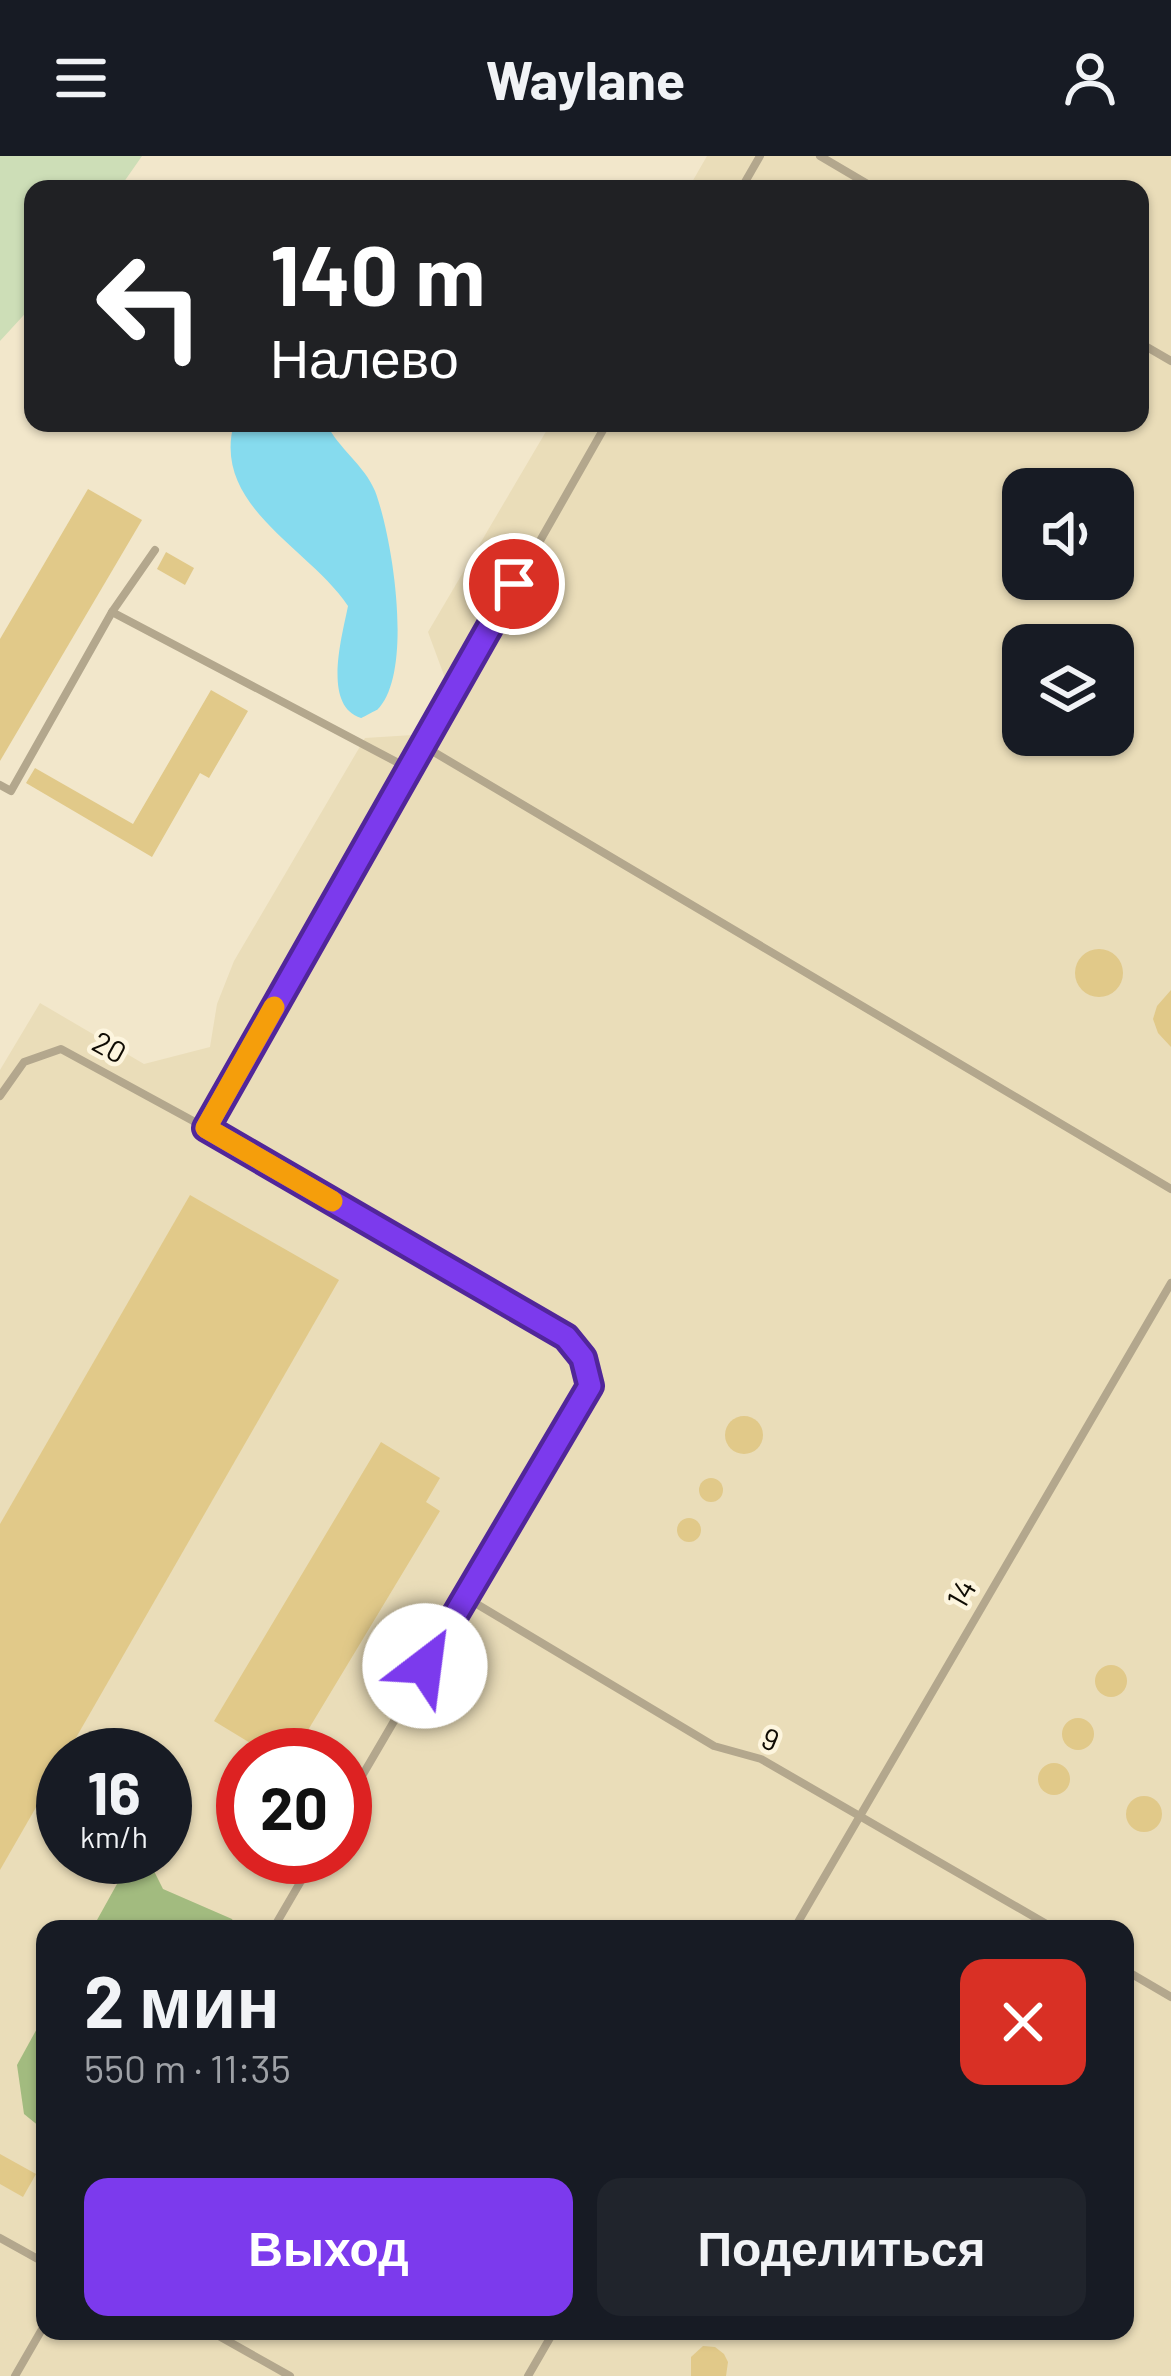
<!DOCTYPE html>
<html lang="ru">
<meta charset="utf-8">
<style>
:root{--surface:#171b24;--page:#20242c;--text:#f1f3f6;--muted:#9ea1a6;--accent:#7c3aed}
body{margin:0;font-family:Barlow,sans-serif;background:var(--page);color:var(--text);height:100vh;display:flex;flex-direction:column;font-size:45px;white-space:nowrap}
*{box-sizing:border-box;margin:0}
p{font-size:39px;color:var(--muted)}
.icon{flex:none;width:66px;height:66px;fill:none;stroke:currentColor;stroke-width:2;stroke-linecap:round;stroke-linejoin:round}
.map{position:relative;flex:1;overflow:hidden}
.panel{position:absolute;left:36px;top:1764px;width:1098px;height:420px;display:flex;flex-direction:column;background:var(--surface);border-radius:24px;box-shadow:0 3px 9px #0004}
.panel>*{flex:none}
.hud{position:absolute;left:24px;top:24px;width:1125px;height:252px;border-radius:24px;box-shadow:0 3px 9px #0004;background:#202124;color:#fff;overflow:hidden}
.controls{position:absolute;left:1002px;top:312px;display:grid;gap:24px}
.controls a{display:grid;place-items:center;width:132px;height:132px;border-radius:24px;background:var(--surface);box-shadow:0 3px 9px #0004;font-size:60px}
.speed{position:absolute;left:36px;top:1572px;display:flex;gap:24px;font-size:60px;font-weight:700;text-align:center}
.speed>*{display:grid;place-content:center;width:156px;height:156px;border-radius:50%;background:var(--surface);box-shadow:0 3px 9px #0004;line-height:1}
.speed small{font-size:30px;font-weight:400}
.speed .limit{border:18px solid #d22;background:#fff;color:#111}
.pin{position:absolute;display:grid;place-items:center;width:102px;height:102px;color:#fff;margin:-51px;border:6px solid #fff;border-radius:50%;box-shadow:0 3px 12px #0007}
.me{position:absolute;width:132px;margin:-66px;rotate:30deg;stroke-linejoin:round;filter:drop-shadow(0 0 9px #0008)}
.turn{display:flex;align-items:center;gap:42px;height:252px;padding:0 48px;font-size:54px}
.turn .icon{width:156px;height:156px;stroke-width:2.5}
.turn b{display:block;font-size:84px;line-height:102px}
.round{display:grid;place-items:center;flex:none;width:126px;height:126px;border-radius:24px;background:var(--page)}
.overview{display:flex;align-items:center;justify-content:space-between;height:204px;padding:0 48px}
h1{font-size:72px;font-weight:700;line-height:90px}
.primary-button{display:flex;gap:24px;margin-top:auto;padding:24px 48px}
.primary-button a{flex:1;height:138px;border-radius:24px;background:var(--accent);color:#fff;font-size:48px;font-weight:700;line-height:138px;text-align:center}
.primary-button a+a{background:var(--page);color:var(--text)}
header{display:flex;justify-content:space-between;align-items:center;height:156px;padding:0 48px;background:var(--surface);font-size:54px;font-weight:700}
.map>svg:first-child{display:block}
</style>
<header><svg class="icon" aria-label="menu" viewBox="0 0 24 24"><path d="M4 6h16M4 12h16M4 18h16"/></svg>Waylane<svg class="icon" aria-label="person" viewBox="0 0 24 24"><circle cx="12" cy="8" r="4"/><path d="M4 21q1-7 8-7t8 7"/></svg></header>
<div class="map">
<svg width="1171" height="2220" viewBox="0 0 1171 2220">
<rect width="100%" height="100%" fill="#f2e7cb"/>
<path fill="#eaddb9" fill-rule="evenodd" d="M707,0H1171V2220H0V914L40,847L144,908L210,891L217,848L234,805L365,582L413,579L445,522L428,476L551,267H1140V33H688ZM1023,333H1113V423H1023ZM1023,489H1113V579H1023ZM63,1599H165V1701H63ZM243,1599H345V1701H243ZM45,1773H1125V2175H45Z"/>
<path fill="#cddeb7" d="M0,0H142L119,33H33V149L0,185Z"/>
<g fill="#a2bb7f">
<path d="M132,1701H147L163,1733L232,1763L237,1773H92Z"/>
<path d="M45,1858V1975L24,1958L17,1909Z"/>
</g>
<path fill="#86dbee" d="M234,267H326C338,292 365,310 375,335C392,379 415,517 377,554C376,554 362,562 361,562C322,550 342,481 348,450C310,392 211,351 234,267Z"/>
<g fill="#e1c989">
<path d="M88,333L142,364L0,605V483Z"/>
<path d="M166,396L194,412L185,429L157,413Z"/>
<path d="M211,534L248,555L209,622L200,617L152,701L26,627L35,612L133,668Z"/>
<circle cx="1099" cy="817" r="24"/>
<path d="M1171,834V891L1158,877L1153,863L1157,850Z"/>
<path d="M190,1039L339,1124L0,1714V1368Z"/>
<circle cx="744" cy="1279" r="19"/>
<path d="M381,1286L440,1322L426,1346L440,1355L293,1599H270L214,1565Z"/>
<circle cx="711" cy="1334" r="12"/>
<circle cx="689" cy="1374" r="12"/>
<circle cx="1111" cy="1525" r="16"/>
<circle cx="1078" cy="1578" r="16"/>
<circle cx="1054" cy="1623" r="16"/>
<circle cx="1144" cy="1658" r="18"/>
<path d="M0,1998L36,2018L23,2041L0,2028Z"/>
<path d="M703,2190L715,2191L724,2198L728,2206L726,2220H691V2201Z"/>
</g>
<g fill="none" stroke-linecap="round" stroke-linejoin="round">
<g stroke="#b3a78d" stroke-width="8">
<path d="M820,0L876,33"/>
<path d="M741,33L760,0"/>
<path d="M1140,187L1171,205"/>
<path d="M112,456L408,612"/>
<path d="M422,589L1171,1033"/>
<path d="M0,629L11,635L112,456L155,394"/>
<path d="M0,940L24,906L61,893L206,972L566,1181L583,1203L590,1230L345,1649"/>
<path d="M206,972L607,267"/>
<path d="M465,1441L714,1590L761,1603L1055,1773"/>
<path d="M273,1773L315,1701"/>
<path d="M794,1773L1171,1127"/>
<path d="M1125,1814L1171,1841"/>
<path d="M0,2082L45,2107"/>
<path d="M210,2175L290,2220"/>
<path d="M15,2220L45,2168"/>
<path d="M528,2220L554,2175"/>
</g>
</g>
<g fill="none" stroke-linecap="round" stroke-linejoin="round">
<defs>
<path id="route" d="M425,1510L590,1230L583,1202L566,1181L206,972L514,428"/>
</defs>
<use href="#route" stroke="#51269a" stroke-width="30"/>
<use href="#route" stroke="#7c3aed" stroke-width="21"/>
<path stroke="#f59e0b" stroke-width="21" d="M274,851L206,972L332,1045"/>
</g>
<g text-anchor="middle" stroke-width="9" stroke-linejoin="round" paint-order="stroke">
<g font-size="30" fill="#0f0b03" stroke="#fdf5de">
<text transform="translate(109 892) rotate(29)" y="10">20</text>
<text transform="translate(962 1438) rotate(-60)" y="10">14</text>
<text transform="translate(770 1584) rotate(23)" y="10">9</text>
</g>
</g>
</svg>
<div class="controls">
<a><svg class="icon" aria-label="sound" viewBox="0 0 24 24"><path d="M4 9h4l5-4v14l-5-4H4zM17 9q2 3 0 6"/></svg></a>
<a><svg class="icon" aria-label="layers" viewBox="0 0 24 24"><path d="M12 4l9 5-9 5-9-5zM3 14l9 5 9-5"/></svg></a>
</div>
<div class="speed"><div>16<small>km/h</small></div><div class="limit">20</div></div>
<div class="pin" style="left:514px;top:428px;background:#d93025"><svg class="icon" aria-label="arrive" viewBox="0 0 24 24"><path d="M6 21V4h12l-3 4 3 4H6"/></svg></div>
<svg class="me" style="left:425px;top:1510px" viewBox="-20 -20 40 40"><circle r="19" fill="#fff"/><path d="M0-13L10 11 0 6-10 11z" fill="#7c3aed"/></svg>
<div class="hud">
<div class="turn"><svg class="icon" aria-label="left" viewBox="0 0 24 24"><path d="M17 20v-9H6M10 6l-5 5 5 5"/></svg><div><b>140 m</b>Налево</div></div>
</div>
<section class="panel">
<div class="overview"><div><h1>2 мин</h1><p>550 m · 11:35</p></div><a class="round" style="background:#d93025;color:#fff"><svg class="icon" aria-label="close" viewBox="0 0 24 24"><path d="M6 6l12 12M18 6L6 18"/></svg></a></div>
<div class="primary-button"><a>Выход</a><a>Поделиться</a></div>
</section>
</div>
